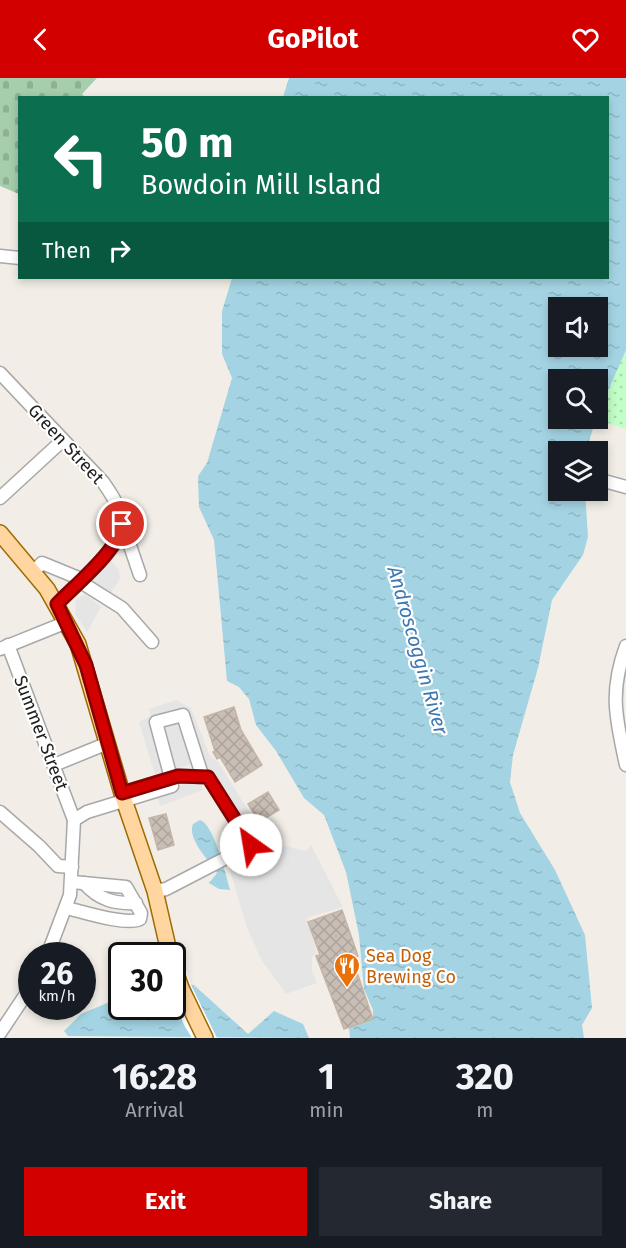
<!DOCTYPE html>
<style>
:root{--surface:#171b24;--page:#242831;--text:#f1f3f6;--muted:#9ea1a6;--accent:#d20100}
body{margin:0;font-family:"Fira Sans",sans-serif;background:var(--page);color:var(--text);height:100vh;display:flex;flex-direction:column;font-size:22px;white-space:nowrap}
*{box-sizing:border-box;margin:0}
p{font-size:20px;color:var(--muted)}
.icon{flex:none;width:33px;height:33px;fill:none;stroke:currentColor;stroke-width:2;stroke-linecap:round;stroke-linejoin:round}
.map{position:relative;height:960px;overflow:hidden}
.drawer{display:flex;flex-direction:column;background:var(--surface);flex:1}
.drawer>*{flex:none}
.top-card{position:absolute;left:18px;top:18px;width:591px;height:183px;border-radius:0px;box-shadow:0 3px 9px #0003;background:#0b6e4f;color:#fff;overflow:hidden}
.controls{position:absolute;left:548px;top:219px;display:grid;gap:12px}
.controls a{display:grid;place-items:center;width:60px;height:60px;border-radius:0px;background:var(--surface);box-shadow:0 3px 9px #0003;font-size:30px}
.speed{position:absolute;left:18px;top:864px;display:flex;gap:12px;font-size:30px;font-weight:700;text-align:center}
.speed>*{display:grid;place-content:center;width:78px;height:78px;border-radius:50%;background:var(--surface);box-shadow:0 3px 9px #0003;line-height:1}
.speed small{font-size:15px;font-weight:400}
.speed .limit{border:3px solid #111;border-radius:9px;background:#fff;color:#111}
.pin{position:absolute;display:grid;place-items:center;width:51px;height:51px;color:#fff;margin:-26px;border:3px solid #fff;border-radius:50%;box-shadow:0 2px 6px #0007}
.me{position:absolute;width:66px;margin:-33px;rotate:328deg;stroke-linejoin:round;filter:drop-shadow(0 0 4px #0008)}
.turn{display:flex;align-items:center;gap:21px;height:126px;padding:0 24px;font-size:27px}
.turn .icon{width:78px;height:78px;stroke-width:2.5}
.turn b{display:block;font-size:42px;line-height:51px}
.then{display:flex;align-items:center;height:57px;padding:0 24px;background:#0003;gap:12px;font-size:22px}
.eta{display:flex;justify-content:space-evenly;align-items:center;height:102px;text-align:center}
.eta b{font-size:36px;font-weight:700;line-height:42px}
.action{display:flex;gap:12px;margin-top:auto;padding:12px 24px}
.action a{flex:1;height:69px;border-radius:0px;background:var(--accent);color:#fff;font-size:24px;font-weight:700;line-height:69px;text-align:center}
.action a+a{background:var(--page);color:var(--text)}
header{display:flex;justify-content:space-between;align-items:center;height:78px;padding:0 24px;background:var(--accent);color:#fff;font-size:27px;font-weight:700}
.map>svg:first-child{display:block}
</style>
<header><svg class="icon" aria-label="back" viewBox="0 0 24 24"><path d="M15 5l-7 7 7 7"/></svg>GoPilot<svg class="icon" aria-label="heart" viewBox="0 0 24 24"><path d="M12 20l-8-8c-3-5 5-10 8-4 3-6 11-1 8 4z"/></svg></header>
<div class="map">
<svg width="626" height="960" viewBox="0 0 626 960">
<defs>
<pattern id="cemetery-stones" width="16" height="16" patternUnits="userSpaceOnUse" patternTransform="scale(1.5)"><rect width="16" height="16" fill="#a6cdac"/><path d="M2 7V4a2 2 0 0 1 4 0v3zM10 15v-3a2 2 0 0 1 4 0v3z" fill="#8fb094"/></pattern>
<pattern id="park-dots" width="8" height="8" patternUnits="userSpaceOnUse" patternTransform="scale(1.5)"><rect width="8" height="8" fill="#c2fec7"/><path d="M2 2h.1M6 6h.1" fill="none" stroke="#a6d9ab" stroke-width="1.8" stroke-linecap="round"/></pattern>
<pattern id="water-ripples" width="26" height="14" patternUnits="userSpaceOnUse" patternTransform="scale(1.5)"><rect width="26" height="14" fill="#a4d4e3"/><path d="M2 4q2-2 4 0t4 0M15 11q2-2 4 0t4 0" fill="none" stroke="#8db6c2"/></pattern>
<pattern id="building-cross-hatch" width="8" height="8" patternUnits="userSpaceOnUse" patternTransform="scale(1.5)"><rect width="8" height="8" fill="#c8beb6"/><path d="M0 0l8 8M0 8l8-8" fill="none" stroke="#aca39c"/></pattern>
</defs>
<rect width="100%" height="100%" fill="#f2eee7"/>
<path fill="url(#cemetery-stones)" d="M0,0H97L82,16L85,19L20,20L19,116L0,108Z"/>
<path fill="url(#park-dots)" d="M626,272V351L596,341Z"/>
<g fill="#e5e5e5">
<path d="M108,480L119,491L120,501L110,516L88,503Z"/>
<path d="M85,516L101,529L87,554L75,536L76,521Z"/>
<path d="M176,622L191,630L210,678L218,684L263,756L249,763L213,695L195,685L155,697L139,644L151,638L149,631Z"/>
<path d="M199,701L203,712L160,728L156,716Z"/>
<path d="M269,764L306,773L311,767L343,829L307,840L317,876L312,879V894L317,905L286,916L262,883L247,850L229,789Z"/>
</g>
<g fill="url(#water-ripples)" fill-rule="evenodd">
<path d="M289,0H626V272L597,338V302H558V340L596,341L586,373L558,374V412L585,413L588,459L583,477L552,522L538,590L513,677L510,704L520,735L555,792L585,857L592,930L582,947L584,960H350L349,949L373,941V932L364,911L359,857L346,794L324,737L304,720L276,673L256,647L249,621L239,609L227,603L214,462L199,429L198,398L207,385L232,300L222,276V233L232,200H608V20L283,19ZM558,230H597V268H558Z"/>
<path d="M200,742C214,746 226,797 230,812L219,811L209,805L217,795C208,781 187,761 193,746Z"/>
<path d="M118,886L121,890L122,928H172L173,905L194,907L248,956L274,933L303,946L309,960L68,958L64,953L81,936L112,923L120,910Z"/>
</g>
<path fill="#fff" d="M175,860L192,909L217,960H192L184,947L173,919L172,878L160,877L157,868Z"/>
<g fill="url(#building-cross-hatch)" stroke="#c5b5a8" stroke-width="1.5">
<path d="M234,629L241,652L262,687L235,704L220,679L217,681L213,674L215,673L204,639Z"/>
<path d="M268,714L279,732L259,744L248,726Z"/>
<path d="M166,736L174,767L158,772L149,740Z"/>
<path d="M342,832L358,878L352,880L373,941L344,951L316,878L320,877L308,844Z"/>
</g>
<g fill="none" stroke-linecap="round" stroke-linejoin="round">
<defs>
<g id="minor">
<path d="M0,178L20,180"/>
<path d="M0,295L103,404C112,417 121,430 122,447C124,467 71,511 57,526"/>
<path d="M597,401L626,409"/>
<path d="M0,420L63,362"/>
<path d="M121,454L126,456L140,497"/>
<path d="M33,494L42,485L81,501"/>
<path d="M79,503L122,530L152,564"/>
<path d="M8,567L74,742"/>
<path d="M626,568C609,614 616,641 626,687"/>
<path d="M0,571L67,544"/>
<path d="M54,687L108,665"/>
<path d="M171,700L156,644L183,637L202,697"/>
<path d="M122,715L178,698L208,699L251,767L166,811L155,813"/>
<path d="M0,734L39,768L58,788L72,789"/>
<path d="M84,805C99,822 115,826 136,825"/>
<path d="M67,830C83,834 127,848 140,841L141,835L126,809L72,804"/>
<path d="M47,878L70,817L74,742L87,734L172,708"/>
<path d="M0,955L32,907"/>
</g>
<g id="major">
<path d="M0,455L47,511L78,566L124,722L155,813L170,878"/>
<path d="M172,884L181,910L205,960"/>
</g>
</defs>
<use href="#minor" stroke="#a8a8a8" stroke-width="15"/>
<use href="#major" stroke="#9e6b00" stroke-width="18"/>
<use href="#minor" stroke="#fff" stroke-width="12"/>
<use href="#major" stroke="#ffd69f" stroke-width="15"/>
</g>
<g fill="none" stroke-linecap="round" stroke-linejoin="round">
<defs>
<path id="route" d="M122,446C120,471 74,508 57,526L86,587L122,715L178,698L208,699L251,767"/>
</defs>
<use href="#route" stroke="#880100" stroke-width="15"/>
<use href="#route" stroke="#d20100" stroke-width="10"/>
</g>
<defs>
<symbol id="restaurant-pin" viewBox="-11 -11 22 30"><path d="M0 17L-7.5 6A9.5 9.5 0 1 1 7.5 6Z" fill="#e8710a" stroke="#fff"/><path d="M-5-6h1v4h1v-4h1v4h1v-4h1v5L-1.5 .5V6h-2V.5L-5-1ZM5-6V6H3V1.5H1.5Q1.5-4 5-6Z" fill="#fff"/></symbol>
</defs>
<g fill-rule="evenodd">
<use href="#restaurant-pin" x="332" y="873" width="30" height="40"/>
</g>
<g text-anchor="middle" stroke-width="4.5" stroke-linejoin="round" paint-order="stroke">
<g font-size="18" fill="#212121" stroke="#fff">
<text transform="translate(66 366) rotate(47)" y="6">Green Street</text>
<text transform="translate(41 655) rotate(69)" y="6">Summer Street</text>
</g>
<g font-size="18" fill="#c56008" stroke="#fff" text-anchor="start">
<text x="366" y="884">Sea Dog<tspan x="366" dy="21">Brewing Co</tspan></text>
</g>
<g font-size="20" font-style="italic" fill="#4079b2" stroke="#fff">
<text transform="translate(418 572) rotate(74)" y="7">Androscoggin River</text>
</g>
</g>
</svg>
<div class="controls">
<a><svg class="icon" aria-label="sound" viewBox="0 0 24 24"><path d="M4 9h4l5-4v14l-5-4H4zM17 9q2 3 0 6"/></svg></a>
<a><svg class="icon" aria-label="search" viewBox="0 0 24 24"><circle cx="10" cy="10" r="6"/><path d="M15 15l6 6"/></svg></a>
<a><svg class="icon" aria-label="layers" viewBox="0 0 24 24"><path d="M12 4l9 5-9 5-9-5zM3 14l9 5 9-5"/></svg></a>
</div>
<div class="speed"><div>26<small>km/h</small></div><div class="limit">30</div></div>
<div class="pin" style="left:122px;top:446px;background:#d93025"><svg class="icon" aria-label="arrive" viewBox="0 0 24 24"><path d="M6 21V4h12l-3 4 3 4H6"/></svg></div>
<svg class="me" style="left:251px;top:767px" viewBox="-20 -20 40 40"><circle r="19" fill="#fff"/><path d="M0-13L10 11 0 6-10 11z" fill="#d20100"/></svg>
<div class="top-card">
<div class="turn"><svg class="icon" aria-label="left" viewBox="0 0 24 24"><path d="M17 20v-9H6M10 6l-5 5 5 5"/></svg><div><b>50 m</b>Bowdoin Mill Island</div></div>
<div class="then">Then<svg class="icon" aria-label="right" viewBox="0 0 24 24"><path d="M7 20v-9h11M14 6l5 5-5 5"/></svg></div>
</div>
</div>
<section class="drawer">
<div class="eta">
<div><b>16:28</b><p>Arrival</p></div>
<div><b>1</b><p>min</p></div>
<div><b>320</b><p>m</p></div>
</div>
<div class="action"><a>Exit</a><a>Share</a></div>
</section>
